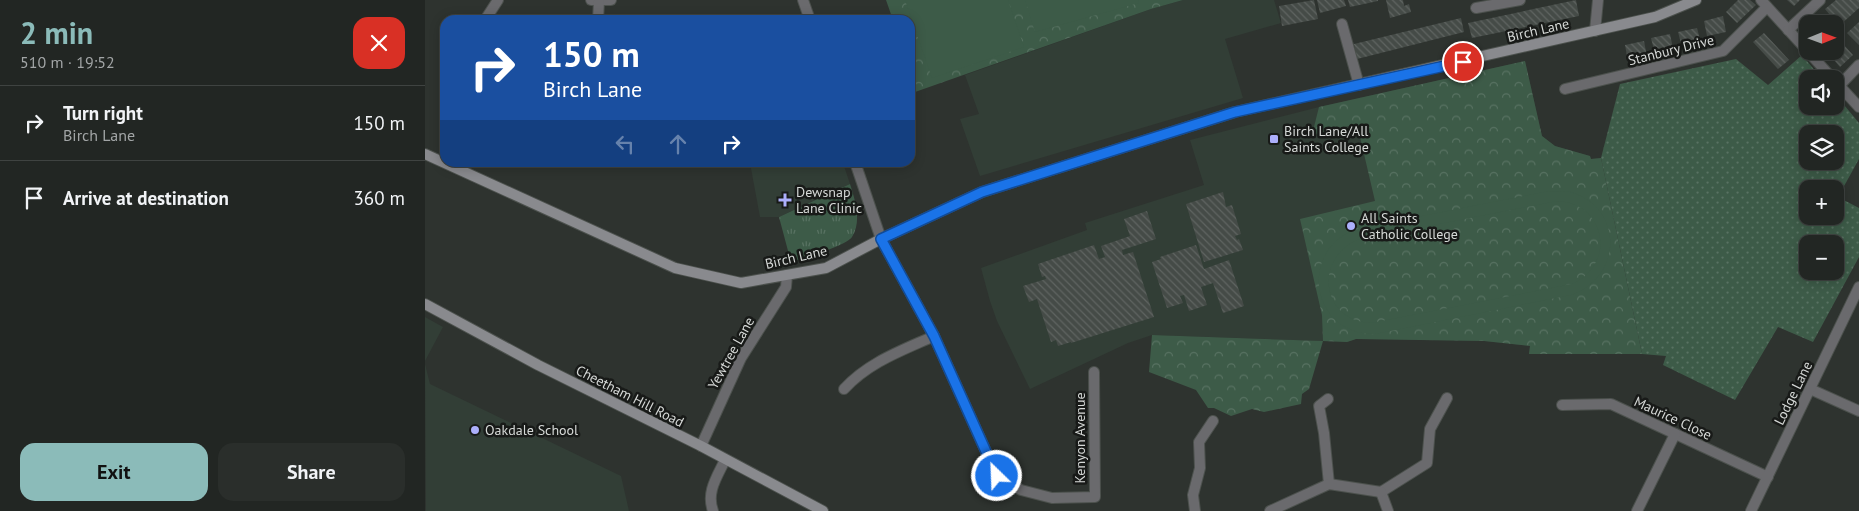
<!DOCTYPE html>
<meta charset="utf-8">
<style>
:root{--surface:#222623;--page:#2a2e2b;--text:#f1f3f6;--muted:#a2a5a6;--line:#3f4341;--accent:#8bbbb9}
body{margin:0;font-family:"PT Sans",sans-serif;background:var(--page);color:var(--text);height:100vh;display:flex;flex-direction:column;font-size:19px;white-space:nowrap}
*{box-sizing:border-box;margin:0}
p{font-size:16px;color:var(--muted)}
.icon{flex:none;width:28px;height:28px;fill:none;stroke:currentColor;stroke-width:2;stroke-linecap:round;stroke-linejoin:round}
.map{position:relative;flex:1;overflow:hidden}
.sheet{display:flex;flex-direction:column;background:var(--surface);width:425px}
.sheet>*{flex:none}
.banner{position:absolute;left:15px;top:15px;width:475px;height:152px;border-radius:15px;box-shadow:0 2px 12px #0003,0 0 0 1px var(--line);background:#1a4fa0;color:#fff;overflow:hidden}
.needle{width:32px;rotate:89deg}
.fabs{position:absolute;left:1374px;top:15px;display:grid;gap:10px}
.fabs a{display:grid;place-items:center;width:45px;height:45px;border-radius:10px;background:var(--surface);box-shadow:0 2px 12px #0003,0 0 0 1px var(--line);font-size:25px}
.pin{position:absolute;display:grid;place-items:center;width:42px;height:42px;color:#fff;margin:-21px;border:2px solid #fff;border-radius:50%;box-shadow:0 1px 5px #0007}
.me{position:absolute;width:55px;margin:-28px;rotate:336deg;stroke-linejoin:round;filter:drop-shadow(0 0 4px #0008)}
.turn{display:flex;align-items:center;gap:18px;height:105px;padding:0 20px;font-size:22px}
.turn .icon{width:65px;height:65px;stroke-width:2.5}
.turn b{display:block;font-size:35px;line-height:42px}
.lanes{display:flex;align-items:center;height:48px;padding:0 20px;background:#0003;justify-content:center;gap:25px;direction:ltr}
.lanes .off{opacity:.35}
.round{display:grid;place-items:center;flex:none;width:52px;height:52px;border-radius:15px;background:var(--page)}
.overview{display:flex;align-items:center;justify-content:space-between;height:85px;padding:0 20px}
h1{font-size:30px;font-weight:700;line-height:38px;color:var(--accent)}
.button{display:flex;gap:10px;margin-top:auto;padding:10px 20px}
.button a{flex:1;height:58px;border-radius:15px;background:var(--accent);color:#111;font-size:20px;font-weight:700;line-height:58px;text-align:center}
.button a+a{background:var(--page);color:var(--text)}
ul{padding:0;list-style:none}
li{display:flex;align-items:center;gap:15px;height:75px;padding:0 20px;border-top:1px solid var(--line)}
li div{flex:1}
li b{display:block;font-size:19px}
li em{font-style:normal}
main{display:flex;flex:1;min-height:0}
.map>svg:first-child{display:block}
</style>
<main>
<section class="sheet">
<div class="overview"><div><h1>2 min</h1><p>510 m · 19:52</p></div><a class="round" style="background:#d93025;color:#fff"><svg class="icon" aria-label="close" viewBox="0 0 24 24"><path d="M6 6l12 12M18 6L6 18"/></svg></a></div>
<ul>
<li><svg class="icon" aria-label="right" viewBox="0 0 24 24"><path d="M7 20v-9h11M14 6l5 5-5 5"/></svg><div><b>Turn right</b><p>Birch Lane</p></div><em>150 m</em></li>
<li><svg class="icon" aria-label="arrive" viewBox="0 0 24 24"><path d="M6 21V4h12l-3 4 3 4H6"/></svg><div><b>Arrive at destination</b></div><em>360 m</em></li>
</ul>
<div class="button"><a>Exit</a><a>Share</a></div>
</section>
<div class="map">
<svg width="1434" height="511" viewBox="0 0 1434 511">
<defs>
<pattern id="grass-tufts" width="24" height="20" patternUnits="userSpaceOnUse" patternTransform="scale(1.25)"><rect width="24" height="20" fill="#3d5b48"/><path d="M3 7l-1-3M5 7V3M7 7l1-3M15 17l-1-3M17 17v-4M19 17l1-3" fill="none" stroke="#587262"/></pattern>
<pattern id="forest-crowns" width="20" height="18" patternUnits="userSpaceOnUse" patternTransform="scale(1.25)"><rect width="20" height="18" fill="#3d5b48"/><path d="M2 6a3 3 0 1 1 6 0M12 15a3 3 0 1 1 6 0" fill="none" stroke="#587262"/></pattern>
<pattern id="garden-dots" width="8" height="8" patternUnits="userSpaceOnUse" patternTransform="scale(1.25)"><rect width="8" height="8" fill="#3d5b48"/><path d="M2 2h.1M6 6h.1" fill="none" stroke="#587262" stroke-width="1.8" stroke-linecap="round"/></pattern>
<pattern id="building-back-hatch" width="6" height="6" patternUnits="userSpaceOnUse" patternTransform="scale(1.25)"><rect width="6" height="6" fill="#454b47"/><path d="M-1 5l2 2M0 0l6 6M5-1l2 2" fill="none" stroke="#5f6461"/></pattern>
</defs>
<rect width="100%" height="100%" fill="#2e332f"/>
<g fill="#323e36">
<path d="M758,0H849L856,23L800,39L818,98L555,176L535,119L554,114L540,75L726,9Z"/>
<path d="M1100,61L1117,136L1130,146L1165,156L1166,159L1176,158L1217,354H1104L1105,346L1059,341L931,339L922,342L727,335L703,343L605,389L572,321L565,301L556,268L662,230L660,223L779,185L765,140L894,107Z"/>
<path d="M325,163H418L425,184L354,217H335Z"/>
<path d="M0,317L18,327L0,361Z"/>
<path d="M0,364L5,384L196,476L204,511H1Z"/>
</g>
<path fill="url(#grass-tufts)" d="M425,184C430,200 437,221 427,237C421,246 378,258 366,262L354,217Z"/>
<g fill="url(#forest-crowns)">
<path d="M461,0H758L726,9L490,92L485,76V20H468Z"/>
<path d="M1100,61L1117,136L1130,146L1165,156L1166,159L1176,158L1217,354H1104L1105,346L1059,341L931,339L922,342L898,341L884,389L877,394L876,404L839,412L827,409L806,416L789,408H783L771,390L724,372L727,335L898,341L897,315L875,219L950,201L932,124L882,136L889,127L894,107Z"/>
</g>
<path fill="url(#garden-dots)" fill-rule="evenodd" d="M1377,55L1397,79H1382V106H1410V94L1434,123V159L1413,197L1434,208V257L1388,342L1353,327L1310,400L1238,365L1241,356L1217,354L1176,158L1195,84L1311,59L1343,85ZM1382,134H1410V161H1382ZM1382,189H1410V216H1382ZM1382,244H1410V271H1382Z"/>
<g fill="#3d5b48" fill-rule="evenodd">
<path d="M480,0H583L599,47L507,78Z"/>
<path d="M600,0H713L714,3L610,32Z"/>
<path d="M1142,191C1198,204 1200,276 1146,295L950,334C884,335 872,245 936,228L1119,192ZM1132,201C1181,203 1192,264 1147,284L946,323C897,321 888,260 932,240Z"/>
</g>
<g fill="url(#building-back-hatch)">
<path d="M889,0L893,19L857,26L854,6Z"/>
<path d="M892,0H919L921,6L895,13Z"/>
<path d="M923,0H953V1L925,7Z"/>
<path d="M961,0H978L979,6L984,4L986,12L965,18Z"/>
<path d="M1151,0L1154,16L1047,38L1043,23Z"/>
<path d="M1313,0H1325L1331,5L1312,23L1301,12Z"/>
<path d="M1362,0H1375L1369,6Z"/>
<path d="M1411,0H1434V8L1414,26L1400,9Z"/>
<path d="M1298,16L1301,32L1282,36L1279,21Z"/>
<path d="M1393,17L1400,24H1386Z"/>
<path d="M1036,18L1039,32L932,59L929,44Z"/>
<path d="M1434,22V45L1422,33Z"/>
<path d="M1272,28L1276,43L1257,47L1253,32Z"/>
<path d="M1339,33L1364,60L1353,69L1328,42Z"/>
<path d="M1245,34L1248,49L1230,54L1226,38Z"/>
<path d="M1410,35L1428,55L1415,67L1401,51H1410Z"/>
<path d="M1219,41L1222,57L1203,61L1200,45Z"/>
<path d="M798,192L801,207L807,205L816,234L810,236L812,240L814,239L818,250L779,262L761,204Z"/>
<path d="M722,211L731,239L697,250L698,255L708,252L729,317L646,343V342L633,346L631,340L626,342L612,299L604,302L598,286L621,279L620,276L617,277L613,264L669,245L674,259L680,257L676,246L705,236L699,219Z"/>
<path d="M771,245L779,269L804,260L819,306L798,313L788,283L776,287L782,305L764,311L759,295L755,296L758,303L742,308L727,262L736,259L735,257Z"/>
</g>
<g fill="none" stroke-linecap="round" stroke-linejoin="round">
<defs>
<g id="minor">
<path d="M166,0H186"/>
<path d="M1336,0L1408,79"/>
<path d="M1051,8L1095,0"/>
<path d="M60,20L73,0"/>
<path d="M173,20L174,1"/>
<path d="M917,24L934,85"/>
<path d="M1363,30L1395,0"/>
<path d="M1410,81L1434,107"/>
<path d="M1414,86L1434,65"/>
<path d="M1140,89L1298,51L1342,7"/>
<path d="M456,239L509,336L572,476L596,490L627,498L670,497L669,372"/>
<path d="M419,389C444,362 476,351 509,336"/>
<path d="M1385,389L1434,411"/>
<path d="M903,399L894,406L899,433L904,484"/>
<path d="M1137,405L1186,404L1343,477"/>
<path d="M956,492L1002,463L1005,429L1022,398"/>
<path d="M956,492L963,511"/>
<path d="M288,511C281,492 292,477 300,460"/>
<path d="M770,511L768,495L775,468L774,442L788,421"/>
<path d="M845,511L904,484L956,492"/>
<path d="M1212,511L1250,434"/>
<path d="M1326,511L1434,287"/>
</g>
<g id="tertiary">
<path d="M378,0L385,20"/>
<path d="M1170,31L1173,0"/>
<path d="M430,162L456,239"/>
<path d="M276,446L316,358L361,287L362,275"/>
</g>
<g id="secondary">
<path d="M0,154L250,268L316,283L401,268L456,239L557,192L810,112L1230,17L1271,0"/>
<path d="M0,304L113,365L276,446L398,511"/>
</g>
</defs>
<use href="#minor" stroke="#4c514d" stroke-width="12"/>
<use href="#tertiary" stroke="#4c514d" stroke-width="12"/>
<use href="#secondary" stroke="#4c514d" stroke-width="12"/>
<use href="#minor" stroke="#6a6a6d" stroke-width="10"/>
<use href="#tertiary" stroke="#6a6a6d" stroke-width="10"/>
<use href="#secondary" stroke="#898a8e" stroke-width="10"/>
</g>
<g fill="none" stroke-linecap="round" stroke-linejoin="round">
<defs>
<path id="route" d="M572,476L509,336L456,239L557,192L810,112L1038,62"/>
</defs>
<use href="#route" stroke="#114b97" stroke-width="12"/>
<use href="#route" stroke="#1a73e8" stroke-width="9"/>
</g>
<g fill="#acaffb" stroke="#181a18" stroke-width="2">
<rect x="844" y="134" width="10" height="10" rx="2.5"/>
<path d="M357.5 192.5h5v5h5v5h-5v5h-5v-5h-5v-5h5z"/>
<circle cx="926" cy="226" r="5"/>
<circle cx="50" cy="430" r="5"/>
</g>
<g text-anchor="middle" stroke-width="5" stroke-linejoin="round" paint-order="stroke">
<g font-size="14" fill="#d6d9d7" stroke="#181a18">
<text transform="translate(1113 30) rotate(-13)" y="5">Birch Lane</text>
<text transform="translate(1246 50) rotate(-14)" y="5">Stanbury Drive</text>
<text transform="translate(371 257) rotate(-13)" y="5">Birch Lane</text>
<text transform="translate(306 353) rotate(-61)" y="5">Yewtree Lane</text>
<text transform="translate(1368 393) rotate(-64)" y="5">Lodge Lane</text>
<text transform="translate(205 396) rotate(27)" y="5">Cheetham Hill Road</text>
<text transform="translate(1248 418) rotate(25)" y="5">Maurice Close</text>
<text transform="translate(655 438) rotate(-90)" y="5">Kenyon Avenue</text>
</g>
<g font-size="14" fill="#d6d9d7" stroke="#181a18" text-anchor="start">
<text x="859" y="136">Birch Lane/All<tspan x="859" dy="16">Saints College</tspan></text>
<text x="371" y="197">Dewsnap<tspan x="371" dy="16">Lane Clinic</tspan></text>
<text x="936" y="223">All Saints<tspan x="936" dy="16">Catholic College</tspan></text>
<text x="60" y="435">Oakdale School</text>
</g>
</g>
</svg>
<div class="fabs">
<a><svg class="needle" viewBox="-14 -14 28 28"><path d="M0-13l5 13h-10z" fill="#e53935"/><path d="M0 13l5-13h-10z" fill="#a2a5a6"/></svg></a>
<a><svg class="icon" aria-label="sound" viewBox="0 0 24 24"><path d="M4 9h4l5-4v14l-5-4H4zM17 9q2 3 0 6"/></svg></a>
<a><svg class="icon" aria-label="layers" viewBox="0 0 24 24"><path d="M12 4l9 5-9 5-9-5zM3 14l9 5 9-5"/></svg></a>
<a>+</a>
<a>−</a>
</div>
<div class="pin" style="left:1038px;top:62px;background:#d93025"><svg class="icon" aria-label="arrive" viewBox="0 0 24 24"><path d="M6 21V4h12l-3 4 3 4H6"/></svg></div>
<svg class="me" style="left:572px;top:476px" viewBox="-20 -20 40 40"><circle r="17" fill="#1a73e8" stroke="#fff" stroke-width="3"/><path d="M0-11L8 9 0 5-8 9z" fill="#fff"/></svg>
<div class="banner">
<div class="turn"><svg class="icon" aria-label="right" viewBox="0 0 24 24"><path d="M7 20v-9h11M14 6l5 5-5 5"/></svg><div><b>150 m</b>Birch Lane</div></div>
<div class="lanes"><svg class="icon off" aria-label="left" viewBox="0 0 24 24"><path d="M17 20v-9H6M10 6l-5 5 5 5"/></svg><svg class="icon off" aria-label="ahead" viewBox="0 0 24 24"><path d="M12 20V5M6 11l6-6 6 6"/></svg><svg class="icon" aria-label="right" viewBox="0 0 24 24"><path d="M7 20v-9h11M14 6l5 5-5 5"/></svg></div>
</div>
</div>
</main>
